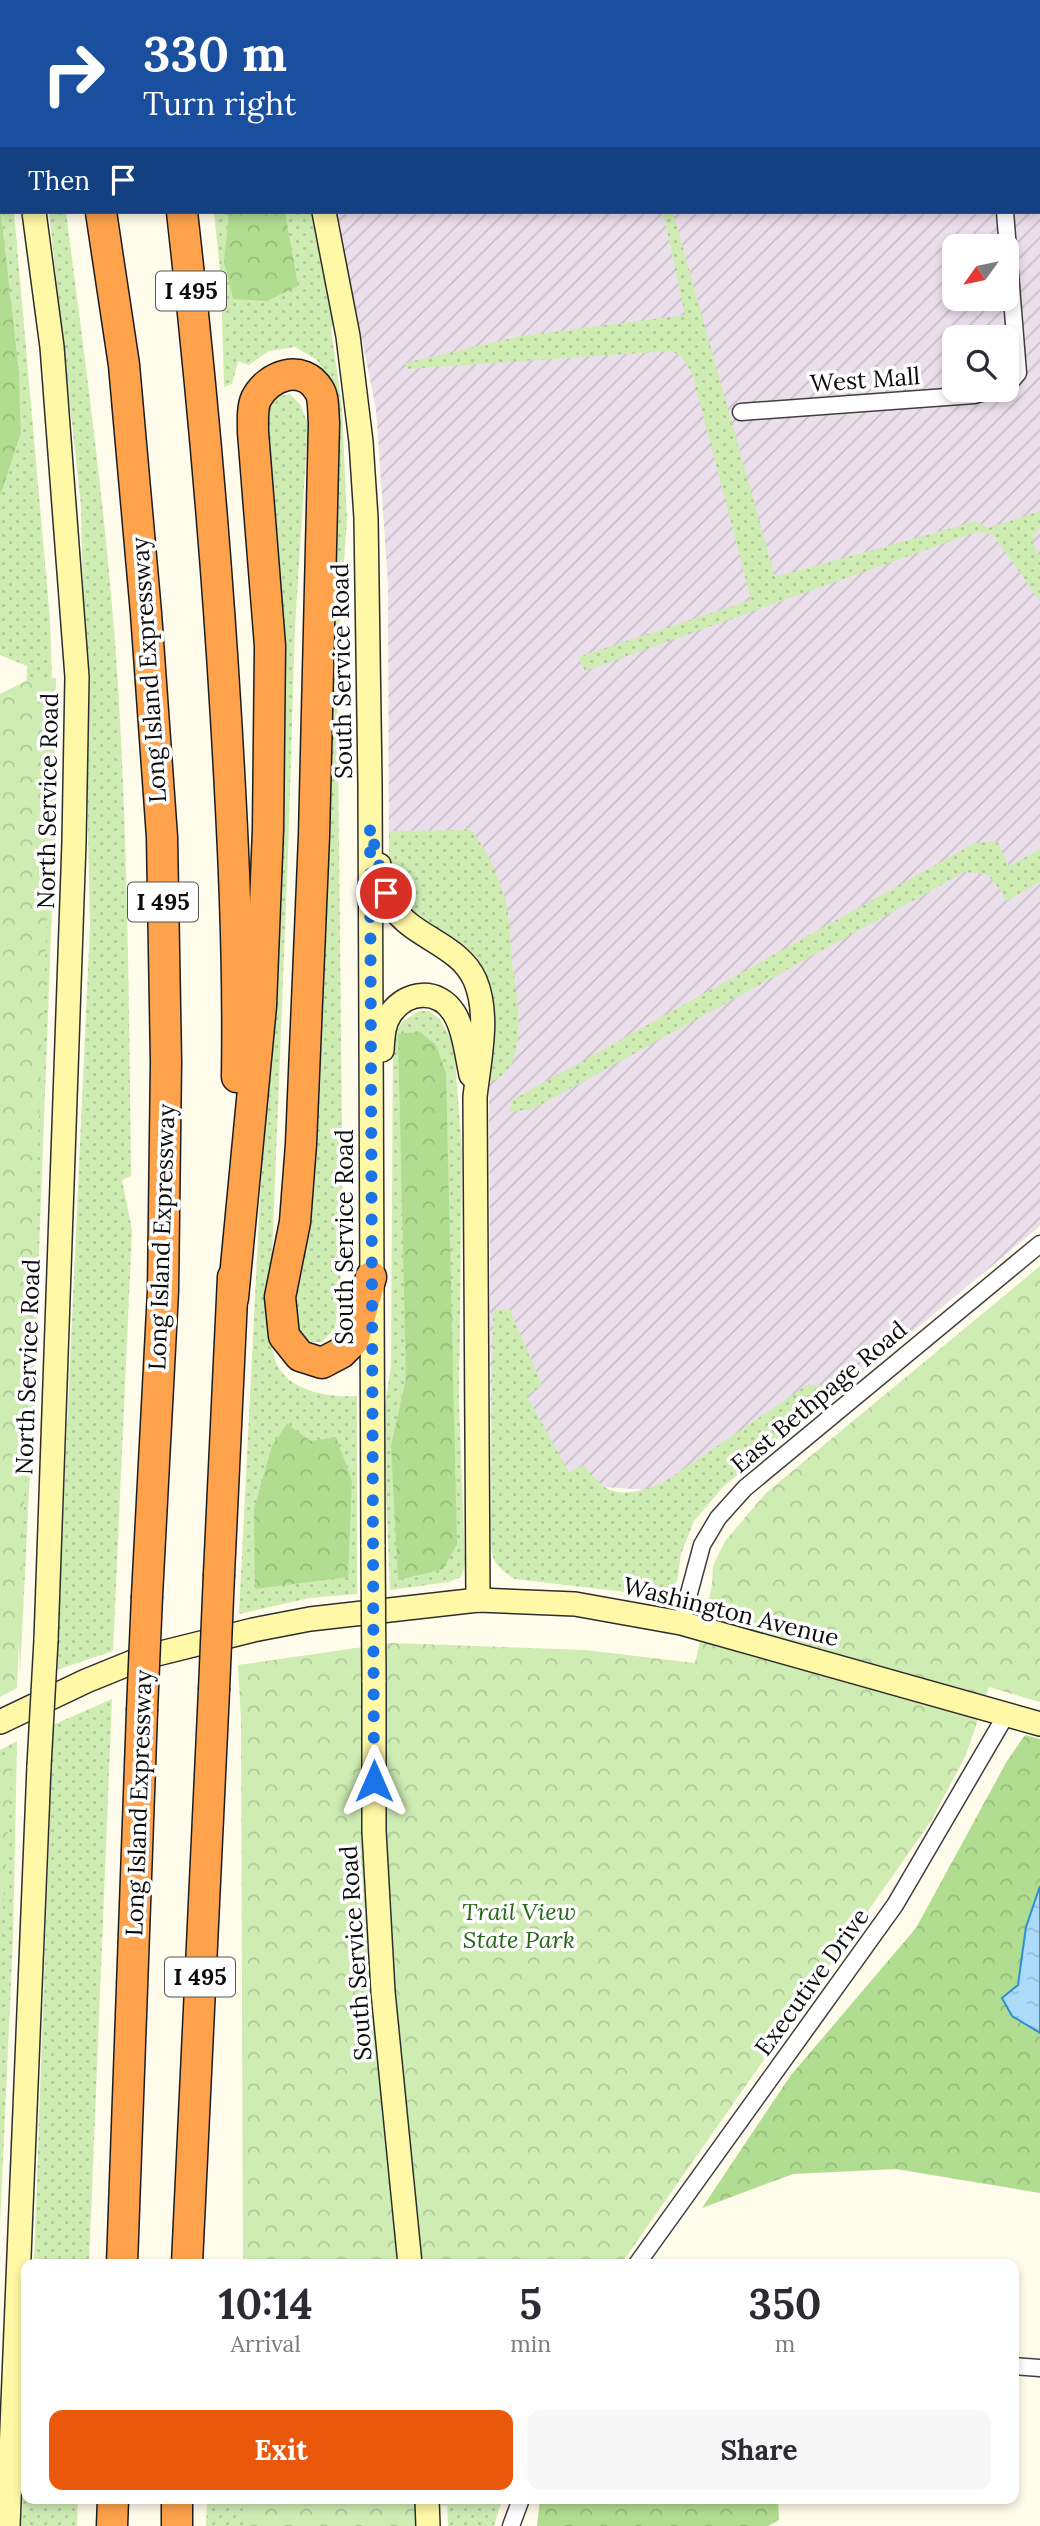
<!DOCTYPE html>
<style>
:root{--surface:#fff;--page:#f7f7f7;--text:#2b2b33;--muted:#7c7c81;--accent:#ea580c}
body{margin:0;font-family:Lora,serif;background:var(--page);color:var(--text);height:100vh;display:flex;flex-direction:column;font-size:26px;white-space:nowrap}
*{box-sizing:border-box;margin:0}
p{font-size:23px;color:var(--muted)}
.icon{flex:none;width:38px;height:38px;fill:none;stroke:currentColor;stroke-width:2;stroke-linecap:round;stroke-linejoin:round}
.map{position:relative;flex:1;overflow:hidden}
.side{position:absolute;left:21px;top:2259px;width:998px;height:245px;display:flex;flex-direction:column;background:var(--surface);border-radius:14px;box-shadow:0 4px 10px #0003}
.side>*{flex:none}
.guide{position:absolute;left:0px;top:0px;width:1041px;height:214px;box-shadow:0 4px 10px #0003;background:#1a4fa0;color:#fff;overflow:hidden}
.needle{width:46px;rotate:237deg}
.controls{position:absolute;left:942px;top:234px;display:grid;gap:14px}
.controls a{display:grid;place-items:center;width:77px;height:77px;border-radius:14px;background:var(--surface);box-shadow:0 4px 10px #0003;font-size:35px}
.pin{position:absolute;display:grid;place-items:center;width:60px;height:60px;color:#fff;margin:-30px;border:4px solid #fff;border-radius:50%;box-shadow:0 2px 7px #0007}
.me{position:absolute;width:77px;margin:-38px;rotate:0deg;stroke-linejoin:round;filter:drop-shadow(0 0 5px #0008)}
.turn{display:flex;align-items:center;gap:24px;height:147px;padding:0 28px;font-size:32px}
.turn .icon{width:91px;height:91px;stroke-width:2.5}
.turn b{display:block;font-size:49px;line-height:60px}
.then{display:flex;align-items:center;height:66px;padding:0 28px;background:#0003;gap:14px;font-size:26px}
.eta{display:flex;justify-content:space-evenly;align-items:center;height:119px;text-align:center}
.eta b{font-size:42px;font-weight:700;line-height:49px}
.primary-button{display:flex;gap:14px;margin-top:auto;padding:14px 28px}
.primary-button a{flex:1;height:80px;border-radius:14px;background:var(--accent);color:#fff;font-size:28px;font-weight:700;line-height:80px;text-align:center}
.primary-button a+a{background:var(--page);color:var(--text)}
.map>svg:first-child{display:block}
</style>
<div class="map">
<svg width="1040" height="2526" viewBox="0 0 1040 2526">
<defs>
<pattern id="industrial-furrows" width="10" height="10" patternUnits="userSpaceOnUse" patternTransform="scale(1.75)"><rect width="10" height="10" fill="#ebdfec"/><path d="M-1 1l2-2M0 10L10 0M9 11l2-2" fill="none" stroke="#c8bec9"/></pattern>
<pattern id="grass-dots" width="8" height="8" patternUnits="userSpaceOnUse" patternTransform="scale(1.75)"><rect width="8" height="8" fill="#cfecb3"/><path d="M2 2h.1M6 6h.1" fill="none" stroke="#b1c999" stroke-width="1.8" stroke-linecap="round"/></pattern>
<pattern id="forest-crowns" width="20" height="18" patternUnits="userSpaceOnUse" patternTransform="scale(1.75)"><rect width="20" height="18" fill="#b1dd91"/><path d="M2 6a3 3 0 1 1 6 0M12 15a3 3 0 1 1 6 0" fill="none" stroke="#97bc7c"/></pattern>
<pattern id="park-crowns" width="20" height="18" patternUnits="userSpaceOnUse" patternTransform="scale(1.75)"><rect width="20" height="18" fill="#cfecb3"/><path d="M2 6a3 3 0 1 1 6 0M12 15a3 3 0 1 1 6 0" fill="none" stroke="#b1c999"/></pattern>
<pattern id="water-ripples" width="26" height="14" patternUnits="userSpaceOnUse" patternTransform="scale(1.75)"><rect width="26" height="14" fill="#acdbfa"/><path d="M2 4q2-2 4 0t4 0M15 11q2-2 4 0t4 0" fill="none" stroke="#93bbd5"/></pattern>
</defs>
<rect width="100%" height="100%" fill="#fffceb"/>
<path fill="url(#industrial-furrows)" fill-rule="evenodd" d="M293,0H1040V1226L876,1362L704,1494L491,1479L489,1082L485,989L483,972L477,958L465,947L421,925L389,872L388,584L376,409L336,212H1040V2ZM954,247H1006V299H954ZM954,338H1006V390H954Z"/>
<g fill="url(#grass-dots)">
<path d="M0,137L2,212H14L50,620L56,801L33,1411L20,1674L11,1448L27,666L0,655V497L21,433L19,371L0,203Z"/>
<path d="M49,212H66C86,369 108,526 118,685C128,848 129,1012 131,1176L122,1180L132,1230L113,1651L56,1670L90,925L81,506Z"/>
<path d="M214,212H311L333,323L331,329L342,408L347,520L337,658L343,1222L339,1309L334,1329L322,1342H308L293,1333L332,402L327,376L317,360L295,347L269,351L249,365L238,361L232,384L224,387L221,280Z"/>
<path d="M663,212H673L775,577L977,521L988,528L1040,511V526L1032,541L1040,557V601L993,535L976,532L585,671L578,657L751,600L692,373L682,357L671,351L407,369L405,363L521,336L685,315Z"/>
<path d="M290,394L300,404L308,424L295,626L288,855L269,1332C272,1343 273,1361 280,1370C295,1392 332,1398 357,1396V1594L310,1598L239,1614L281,783L264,406L275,397Z"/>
<path d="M471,830C484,845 502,882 506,902C510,921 510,941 512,961C516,993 533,1071 489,1082L483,972L477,958L465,947L421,925L407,915L389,871V831Z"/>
<path d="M997,841L1009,866L1040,849V882L1006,901L1001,891L988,875L965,872L533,1109L509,1112L512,1100L975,843Z"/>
<path d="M419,1011H429L440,1019L454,1045L462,1152L459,1400L465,1565L461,1577L449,1582L390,1590L383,1416L391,1367L393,1037L402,1022Z"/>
<path d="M493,1310H510L542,1385L527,1396L569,1472L582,1466C591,1471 595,1480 603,1486C622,1499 645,1490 664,1482L807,1385H821L830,1395L723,1487L694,1521L681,1554L677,1581L668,1590L651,1595L515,1579C487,1562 492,1553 491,1523Z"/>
<path d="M112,1699L89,2264H34L53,1725Z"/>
<path d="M17,1741L13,1938L0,2225V1750Z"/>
<path d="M26,2437V2499H78L77,2526H21Z"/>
<path d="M207,2499H412L414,2526H206Z"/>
<path d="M447,2499H502L494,2526H448Z"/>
</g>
<g fill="url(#forest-crowns)">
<path d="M0,203L19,371L21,433L0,497Z"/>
<path d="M229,212H285L298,286L267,301L233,299L224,262Z"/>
<path d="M420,1032L436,1045L446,1073L457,1544L443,1569L398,1580L391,1446L406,1379L398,1034Z"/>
<path d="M287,1424L311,1441L336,1437L352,1481L348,1577L255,1589L254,1509L272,1446Z"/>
<path d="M1025,1735L1040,1739V1886L1026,1927L1018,1985L1037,2032L1040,2033V2193L896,2169L793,2174L702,2208L791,2075L916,1928L1007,1761Z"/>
<path d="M540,2499H778L779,2520L768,2526H537Z"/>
</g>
<g fill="url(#park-crowns)">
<path d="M56,678L17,1688L0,1697V694L30,679Z"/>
<path d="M1040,1266V1702L989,1687L966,1755L931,1821L621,2264H243L241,1720L238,1665L391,1643L585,1650L695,1663L712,1585L713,1566L725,1541L766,1493Z"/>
<path d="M13,1752L0,1953V1759Z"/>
<path d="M244,2499H503L500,2507L420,2505L418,2526H244Z"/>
</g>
<path fill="url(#water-ripples)" stroke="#2f8ed6" stroke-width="2" d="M1040,1886V2033L1012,2016L1002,1998L1018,1985L1026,1927Z"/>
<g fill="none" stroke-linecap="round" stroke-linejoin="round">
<defs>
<g id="minor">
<path d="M792,0V2"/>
<path d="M914,0L915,2"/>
<path d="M1005,212L1018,373L1006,387"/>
<path d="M741,412L974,395L992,390"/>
<path d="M681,1623L702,1545L718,1518L745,1488L1040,1244"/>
<path d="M637,2264L895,1905L1006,1715"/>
<path d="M1013,2366L1040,2368"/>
<path d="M511,2526L521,2499"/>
</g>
<path id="tertiary" d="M1040,55V54"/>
<g id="secondary">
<path d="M277,0L278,2"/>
<path d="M0,7L2,16"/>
<path d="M34,212L52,347L77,677L74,842L46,1640"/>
<path d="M324,212L348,336L361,442L366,518L370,783L373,1547"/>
<path d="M379,865C382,879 384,893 392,906C413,938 459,944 475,980C490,1015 479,1060 475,1097L478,1600"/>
<path d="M382,1050C383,1037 383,1024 391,1013C407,991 438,988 454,1013C464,1029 467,1056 471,1075"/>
<path d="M374,1680V1831L383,1992L410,2264"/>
<path d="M0,1722L86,1681L145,1657L253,1630L310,1619L478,1600L575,1604L681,1623L1040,1724"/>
<path d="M427,2499L428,2526"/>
<path d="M8,2526L39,1766"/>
</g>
<g id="motorway">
<path d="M69,0V2"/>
<path d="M155,0V2"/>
<path d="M179,0V2"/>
<path d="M101,212L124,365L146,613L162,837L166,1062L163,1291L147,1596"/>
<path d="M182,212C201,380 216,548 226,718C233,837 239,957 237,1077"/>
<path d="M233,1298L261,1006L268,829L270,646L253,432C253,422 252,408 256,399C268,375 303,363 319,390C324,397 323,413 324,423L314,836L301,1144L295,1222L280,1297L284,1336L300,1356L322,1363L341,1353L353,1341L371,1277"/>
<path d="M219,1574L233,1277"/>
<path d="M122,2264L142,1711"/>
<path d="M187,2264L214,1690"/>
<path d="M112,2526L113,2499"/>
<path d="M177,2526V2499"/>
</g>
</defs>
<use href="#minor" stroke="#3f3f3f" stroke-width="19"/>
<use href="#tertiary" stroke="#3f3f3f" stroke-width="24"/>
<use href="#secondary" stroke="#2e2e2e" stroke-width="26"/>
<use href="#motorway" stroke="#1d1d1d" stroke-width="33"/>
<use href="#minor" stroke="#fff" stroke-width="16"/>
<use href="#tertiary" stroke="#fff" stroke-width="21"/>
<use href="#secondary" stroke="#fff8a6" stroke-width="23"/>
<use href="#motorway" stroke="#fea24b" stroke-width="30"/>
<defs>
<g id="secondary-bridge">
<path d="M373,1547L374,1680"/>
<path d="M39,1766L46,1640"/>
</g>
<g id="motorway-bridge">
<path d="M214,1690L219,1574"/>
<path d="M142,1711L147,1596"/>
</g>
</defs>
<use href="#secondary-bridge" stroke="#2e2e2e" stroke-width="26" stroke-linecap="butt"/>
<use href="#motorway-bridge" stroke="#1d1d1d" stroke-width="33" stroke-linecap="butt"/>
<use href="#secondary-bridge" stroke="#fff8a6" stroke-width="23"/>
<use href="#motorway-bridge" stroke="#fea24b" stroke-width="30"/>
</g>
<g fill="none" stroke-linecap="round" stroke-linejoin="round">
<path stroke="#1a73e8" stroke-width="12" stroke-dasharray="0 21.6" d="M374,1781L370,827L386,893"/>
</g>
<g text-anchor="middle" stroke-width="7" stroke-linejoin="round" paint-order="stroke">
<g fill="#fff" stroke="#555" stroke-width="2">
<rect x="156" y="271.5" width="70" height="39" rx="5"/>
<rect x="128" y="882.5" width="70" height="39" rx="5"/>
<rect x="165" y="1957.5" width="70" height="39" rx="5"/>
</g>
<g font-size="23" font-weight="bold" fill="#0c0c0c">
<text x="191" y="299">I 495</text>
<text x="163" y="910">I 495</text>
<text x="200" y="1985">I 495</text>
</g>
<g font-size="24" fill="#0c0c0c" stroke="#fff">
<text transform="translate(865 380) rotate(-4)" y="8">West Mall</text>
<text transform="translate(149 670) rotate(-94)" y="8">Long Island Expressway</text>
<text transform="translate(342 671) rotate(-91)" y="8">South Service Road</text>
<text transform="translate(48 801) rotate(-89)" y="8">North Service Road</text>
<text transform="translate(162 1237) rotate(-88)" y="8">Long Island Expressway</text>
<text transform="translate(345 1237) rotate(-90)" y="8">South Service Road</text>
<text transform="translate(28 1367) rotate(-88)" y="8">North Service Road</text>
<text transform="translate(819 1397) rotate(-40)" y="8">East Bethpage Road</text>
<text transform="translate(731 1612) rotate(14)" y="8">Washington Avenue</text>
<text transform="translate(139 1803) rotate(-88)" y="8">Long Island Expressway</text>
<text transform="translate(356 1953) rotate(-94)" y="8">South Service Road</text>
<text transform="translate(812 1982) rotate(-54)" y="8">Executive Drive</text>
</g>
<g font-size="24" font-style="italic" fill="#276819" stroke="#fff">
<text x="519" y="1920">Trail View<tspan x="519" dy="28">State Park</tspan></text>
</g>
</g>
</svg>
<div class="controls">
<a><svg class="needle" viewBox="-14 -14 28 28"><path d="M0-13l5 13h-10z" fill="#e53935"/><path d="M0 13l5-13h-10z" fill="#7c7c81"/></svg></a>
<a><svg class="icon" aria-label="search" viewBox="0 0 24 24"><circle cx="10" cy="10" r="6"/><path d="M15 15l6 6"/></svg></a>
</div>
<div class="pin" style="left:386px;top:893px;background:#d93025"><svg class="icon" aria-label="arrive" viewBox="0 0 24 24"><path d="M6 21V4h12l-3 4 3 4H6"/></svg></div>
<svg class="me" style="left:374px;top:1781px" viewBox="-20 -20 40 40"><path d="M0-17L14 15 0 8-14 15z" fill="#1a73e8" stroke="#fff" stroke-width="4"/></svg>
<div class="guide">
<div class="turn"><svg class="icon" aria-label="right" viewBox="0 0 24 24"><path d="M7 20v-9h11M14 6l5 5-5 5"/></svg><div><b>330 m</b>Turn right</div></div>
<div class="then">Then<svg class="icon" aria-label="arrive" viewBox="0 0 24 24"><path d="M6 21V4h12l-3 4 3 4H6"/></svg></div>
</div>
<section class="side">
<div class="eta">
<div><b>10:14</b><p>Arrival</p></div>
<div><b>5</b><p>min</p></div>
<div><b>350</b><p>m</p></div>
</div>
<div class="primary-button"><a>Exit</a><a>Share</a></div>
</section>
</div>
